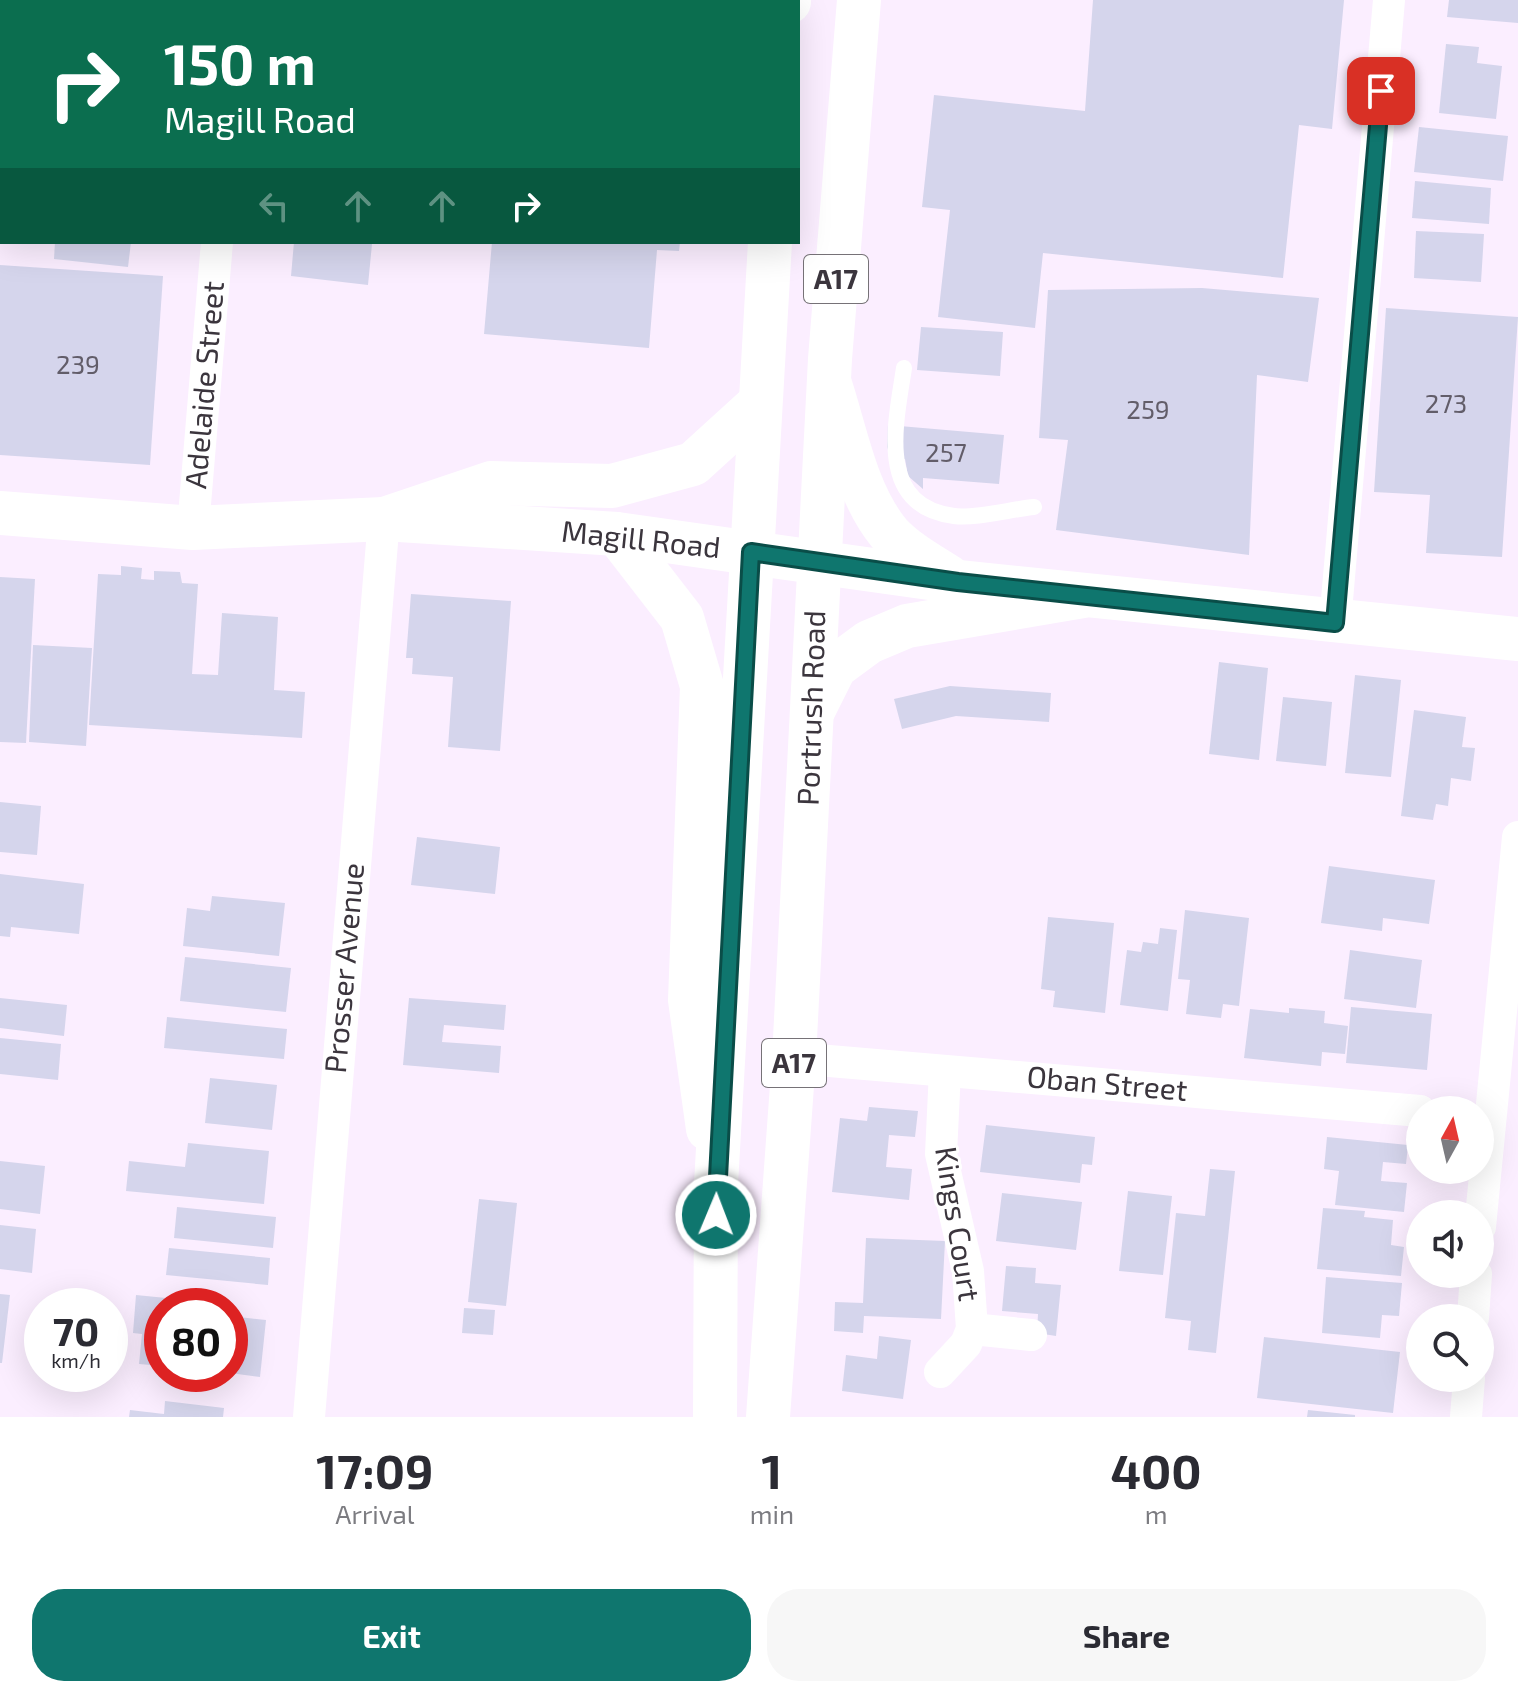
<!DOCTYPE html>
<style>
:root{--surface:#fff;--page:#f7f7f7;--text:#2b2b33;--muted:#7c7c81;--accent:#0f766e}
body{margin:0;font-family:"Exo 2",sans-serif;background:var(--page);color:var(--text);height:100vh;display:flex;flex-direction:column;font-size:30px;white-space:nowrap}
*{box-sizing:border-box;margin:0}
p{font-size:26px;color:var(--muted)}
.icon{flex:none;width:44px;height:44px;fill:none;stroke:currentColor;stroke-width:2;stroke-linecap:round;stroke-linejoin:round}
.map{position:relative;height:1417px;overflow:hidden}
.details{display:flex;flex-direction:column;background:var(--surface);flex:1}
.details>*{flex:none}
.top-card{position:absolute;left:0px;top:0px;width:800px;height:244px;box-shadow:0 8px 32px #0002;background:#0b6e4f;color:#fff;overflow:hidden}
.needle{width:52px;rotate:8deg}
.buttons{position:absolute;left:1406px;top:1096px;display:grid;gap:16px}
.buttons a{display:grid;place-items:center;width:88px;height:88px;border-radius:50%;background:var(--surface);box-shadow:0 8px 32px #0002;font-size:40px}
.speed{position:absolute;left:24px;top:1288px;display:flex;gap:16px;font-size:40px;font-weight:700;text-align:center}
.speed>*{display:grid;place-content:center;width:104px;height:104px;border-radius:50%;background:var(--surface);box-shadow:0 8px 32px #0002;line-height:1}
.speed small{font-size:20px;font-weight:400}
.speed .limit{border:12px solid #d22;background:#fff;color:#111}
.pin{position:absolute;display:grid;place-items:center;width:68px;height:68px;color:#fff;margin:-34px;border-radius:16px;box-shadow:0 4px 12px #0006}
.me{position:absolute;width:88px;margin:-44px;rotate:1deg;stroke-linejoin:round;filter:drop-shadow(0 0 6px #0008)}
.turn{display:flex;align-items:center;gap:28px;height:168px;padding:0 32px;font-size:36px}
.turn .icon{width:104px;height:104px;stroke-width:2.5}
.turn b{display:block;font-size:56px;line-height:68px}
.lanes{display:flex;align-items:center;height:76px;padding:0 32px;background:#0003;justify-content:center;gap:40px;direction:ltr}
.lanes .off{opacity:.35}
.eta{display:flex;justify-content:space-evenly;align-items:center;height:136px;text-align:center}
.eta b{font-size:48px;font-weight:700;line-height:56px}
.action{display:flex;gap:16px;margin-top:auto;padding:16px 32px}
.action a{flex:1;height:92px;border-radius:32px;background:var(--accent);color:#fff;font-size:32px;font-weight:700;line-height:92px;text-align:center}
.action a+a{background:var(--page);color:var(--text)}
.map>svg:first-child{display:block}
</style>
<div class="map">
<svg width="1518" height="1417" viewBox="0 0 1518 1417">
<rect width="100%" height="100%" fill="#fbeeff"/>
<g fill="#d5d5ec">
<path d="M1093,0H1344L1332,129L1299,125L1283,278L1043,253L1035,328L938,317L950,210L922,207L934,95L1085,111Z"/>
<path d="M1449,0H1518V23L1447,17Z"/>
<path d="M1446,44L1479,47L1477,63L1502,66L1496,119L1439,113Z"/>
<path d="M1419,127L1508,136L1503,181L1414,172Z"/>
<path d="M1415,181L1491,188L1489,224L1412,218Z"/>
<path d="M1416,231L1484,234L1481,282L1414,278Z"/>
<path d="M55,242H131L128,267L54,259Z"/>
<path d="M294,242L372,244L368,285L291,276Z"/>
<path d="M492,242H680L679,251L657,250L649,348L484,334Z"/>
<path d="M0,265L163,276L150,465L0,455Z"/>
<path d="M1202,288L1319,298L1308,382L1257,375L1249,555L1056,530L1068,440L1039,438L1048,290Z"/>
<path d="M1386,308L1518,317L1502,557L1426,553L1430,495L1374,492Z"/>
<path d="M921,327L1003,332L1000,376L917,370Z"/>
<path d="M888,425L1004,435L999,484L923,478V489L908,476L905,459L893,463L887,447Z"/>
<path d="M121,566L142,568L141,579L154,580V571L180,572L182,583L198,584L192,674L218,675L222,613L278,617L274,690L305,692L302,738L89,725L98,574L121,575Z"/>
<path d="M0,577L35,579L26,743L0,742Z"/>
<path d="M411,594L511,601L500,751L448,747L453,677L412,674L413,658H406Z"/>
<path d="M33,645L92,648L86,746L29,742Z"/>
<path d="M1219,662L1268,668L1259,760L1209,754Z"/>
<path d="M1355,675L1401,680L1391,777L1345,773Z"/>
<path d="M950,686L1051,693L1049,722L956,716L902,729L894,699Z"/>
<path d="M1283,697L1332,702L1326,766L1276,761Z"/>
<path d="M1414,710L1466,717L1462,747L1475,748L1471,781L1451,778L1448,806L1436,804L1433,820L1401,816Z"/>
<path d="M0,802L41,806L37,855L0,852Z"/>
<path d="M417,837L500,847L495,894L411,885Z"/>
<path d="M1329,866L1435,880L1429,924L1383,918L1382,931L1321,923Z"/>
<path d="M0,874L84,884L79,934L11,927L10,937L0,936Z"/>
<path d="M212,896L285,903L279,956L183,946L187,908L210,911Z"/>
<path d="M1185,910L1249,918L1239,1006L1223,1004L1221,1018L1186,1014L1190,980L1178,979Z"/>
<path d="M1048,917L1114,923L1105,1013L1053,1007L1055,991L1041,989Z"/>
<path d="M1160,928L1177,930L1168,1011L1120,1005L1127,950L1141,952L1143,942L1158,944Z"/>
<path d="M1350,950L1422,960L1416,1008L1344,999Z"/>
<path d="M185,957L291,968L286,1012L180,1001Z"/>
<path d="M0,998L67,1005L64,1036L0,1028Z"/>
<path d="M409,998L506,1005L504,1030L444,1025L442,1042L501,1046L499,1073L403,1065Z"/>
<path d="M1351,1007L1432,1014L1427,1070L1346,1063Z"/>
<path d="M1289,1008L1325,1011L1324,1023L1348,1026L1345,1054L1322,1052L1321,1066L1244,1058L1250,1009L1289,1013Z"/>
<path d="M167,1017L287,1029L284,1059L164,1048Z"/>
<path d="M0,1038L61,1044L58,1080L0,1074Z"/>
<path d="M210,1078L277,1085L272,1130L205,1123Z"/>
<path d="M869,1107L918,1111L915,1137L889,1135L886,1167L912,1169L909,1200L832,1192L840,1118L867,1121Z"/>
<path d="M986,1125L1095,1137L1092,1165L1082,1164L1080,1183L980,1172Z"/>
<path d="M1327,1137L1408,1145L1406,1164L1383,1162L1381,1181L1407,1183L1404,1212L1335,1205L1339,1171L1324,1169Z"/>
<path d="M188,1143L269,1151L264,1204L126,1191L129,1161L185,1167Z"/>
<path d="M0,1161L45,1166L40,1214L0,1209Z"/>
<path d="M1210,1169L1235,1171L1216,1353L1188,1350L1191,1321L1165,1318L1176,1213L1205,1216Z"/>
<path d="M1128,1191L1172,1196L1163,1275L1119,1271Z"/>
<path d="M1002,1193L1082,1202L1076,1250L996,1241Z"/>
<path d="M479,1199L517,1203L506,1306L468,1302Z"/>
<path d="M177,1207L276,1217L273,1248L174,1238Z"/>
<path d="M1323,1208L1365,1211L1364,1217L1393,1220L1391,1245L1404,1247L1401,1276L1317,1269Z"/>
<path d="M0,1225L36,1229L32,1273L0,1269Z"/>
<path d="M866,1238L945,1241L941,1319L864,1316L863,1333L834,1331L835,1302L863,1303Z"/>
<path d="M169,1248L270,1258L268,1285L166,1275Z"/>
<path d="M1006,1266L1036,1268L1035,1283L1061,1285L1056,1336L1037,1333L1038,1314L1002,1311Z"/>
<path d="M1326,1277L1402,1283L1399,1316L1382,1315L1380,1338L1322,1333Z"/>
<path d="M0,1294L10,1295L2,1363H0Z"/>
<path d="M136,1295L206,1302L205,1306H162V1366L139,1364L142,1334L133,1333Z"/>
<path d="M464,1308L495,1310L493,1335L462,1333Z"/>
<path d="M230,1316L266,1320L260,1377L230,1373Z"/>
<path d="M879,1336L911,1340L903,1399L842,1391L846,1355L877,1359Z"/>
<path d="M1264,1337L1400,1352L1393,1413L1257,1398Z"/>
<path d="M165,1401L224,1408L223,1417H129L130,1410L164,1414Z"/>
<path d="M1308,1410L1355,1415V1417H1307Z"/>
</g>
<g fill="none" stroke-linecap="round" stroke-linejoin="round">
<path stroke="#fff" stroke-width="16" d="M904,368C896,422 875,506 954,516C975,519 1012,509 1034,507"/>
<g stroke="#fff" stroke-width="32">
<path d="M236,2L237,0"/>
<path d="M193,528L217,242"/>
<path d="M1335,623L1389,0"/>
<path d="M794,1058L1420,1111"/>
<path d="M1480,1227L1518,837"/>
<path d="M1473,1318L1476,1274"/>
<path d="M972,1329L1031,1335"/>
<path d="M940,1372L966,1344L972,1329L968,1271L941,1154L945,1071"/>
<path d="M309,1417L384,519"/>
<path d="M1466,1417L1469,1378"/>
</g>
<g stroke="#fff" stroke-width="44">
<path d="M830,384C846,433 856,493 889,533C905,551 929,564 949,577"/>
<path d="M0,513L193,528L384,519L617,534L958,582L1518,639"/>
<path d="M617,534L682,618L702,686L690,1000L708,1129"/>
</g>
<g stroke="#fff" stroke-width="44">
<path d="M789,2V0"/>
<path d="M384,519L491,483L612,486L693,464L760,403"/>
<path d="M814,709L835,667L869,642L907,626L1083,596"/>
<path d="M715,1417L716,1184L770,242"/>
<path d="M768,1417L794,1058L830,359L859,0"/>
</g>
</g>
<g fill="none" stroke-linecap="round" stroke-linejoin="round">
<defs>
<path id="route" d="M716,1215L751,552L958,582L1335,623L1381,91"/>
</defs>
<use href="#route" stroke="#0a4d48" stroke-width="20"/>
<use href="#route" stroke="#0f766e" stroke-width="14"/>
</g>
<g text-anchor="middle" stroke-width="6" stroke-linejoin="round" paint-order="stroke">
<g font-size="26" fill="#625d69">
<text x="78" y="374">239</text>
<text x="1446" y="413">273</text>
<text x="1148" y="419">259</text>
<text x="946" y="462">257</text>
</g>
<g fill="#fff" stroke="#767277" stroke-width="2">
<rect x="804" y="255" width="64" height="48" rx="6"/>
<rect x="762" y="1039" width="64" height="48" rx="6"/>
</g>
<g font-size="28" font-weight="bold" fill="#3b353d">
<text x="836" y="289">A17</text>
<text x="794" y="1073">A17</text>
</g>
<g font-size="30" fill="#3b353d" stroke="#fff">
<text transform="translate(205 385) rotate(-85)" y="10">Adelaide Street</text>
<text transform="translate(641 540) rotate(6)" y="10">Magill Road</text>
<text transform="translate(812 708) rotate(-88)" y="10">Portrush Road</text>
<text transform="translate(345 968) rotate(-85)" y="10">Prosser Avenue</text>
<text transform="translate(1107 1084) rotate(5)" y="10">Oban Street</text>
<text transform="translate(957 1224) rotate(81)" y="10">Kings Court</text>
</g>
</g>
</svg>
<div class="buttons">
<a><svg class="needle" viewBox="-14 -14 28 28"><path d="M0-13l5 13h-10z" fill="#e53935"/><path d="M0 13l5-13h-10z" fill="#7c7c81"/></svg></a>
<a><svg class="icon" aria-label="sound" viewBox="0 0 24 24"><path d="M4 9h4l5-4v14l-5-4H4zM17 9q2 3 0 6"/></svg></a>
<a><svg class="icon" aria-label="search" viewBox="0 0 24 24"><circle cx="10" cy="10" r="6"/><path d="M15 15l6 6"/></svg></a>
</div>
<div class="speed"><div>70<small>km/h</small></div><div class="limit">80</div></div>
<div class="pin" style="left:1381px;top:91px;background:#d93025"><svg class="icon" aria-label="arrive" viewBox="0 0 24 24"><path d="M6 21V4h12l-3 4 3 4H6"/></svg></div>
<svg class="me" style="left:716px;top:1215px" viewBox="-20 -20 40 40"><circle r="17" fill="#0f766e" stroke="#fff" stroke-width="3"/><path d="M0-11L8 9 0 5-8 9z" fill="#fff"/></svg>
<div class="top-card">
<div class="turn"><svg class="icon" aria-label="right" viewBox="0 0 24 24"><path d="M7 20v-9h11M14 6l5 5-5 5"/></svg><div><b>150 m</b>Magill Road</div></div>
<div class="lanes"><svg class="icon off" aria-label="left" viewBox="0 0 24 24"><path d="M17 20v-9H6M10 6l-5 5 5 5"/></svg><svg class="icon off" aria-label="ahead" viewBox="0 0 24 24"><path d="M12 20V5M6 11l6-6 6 6"/></svg><svg class="icon off" aria-label="ahead" viewBox="0 0 24 24"><path d="M12 20V5M6 11l6-6 6 6"/></svg><svg class="icon" aria-label="right" viewBox="0 0 24 24"><path d="M7 20v-9h11M14 6l5 5-5 5"/></svg></div>
</div>
</div>
<section class="details">
<div class="eta">
<div><b>17:09</b><p>Arrival</p></div>
<div><b>1</b><p>min</p></div>
<div><b>400</b><p>m</p></div>
</div>
<div class="action"><a>Exit</a><a>Share</a></div>
</section>
